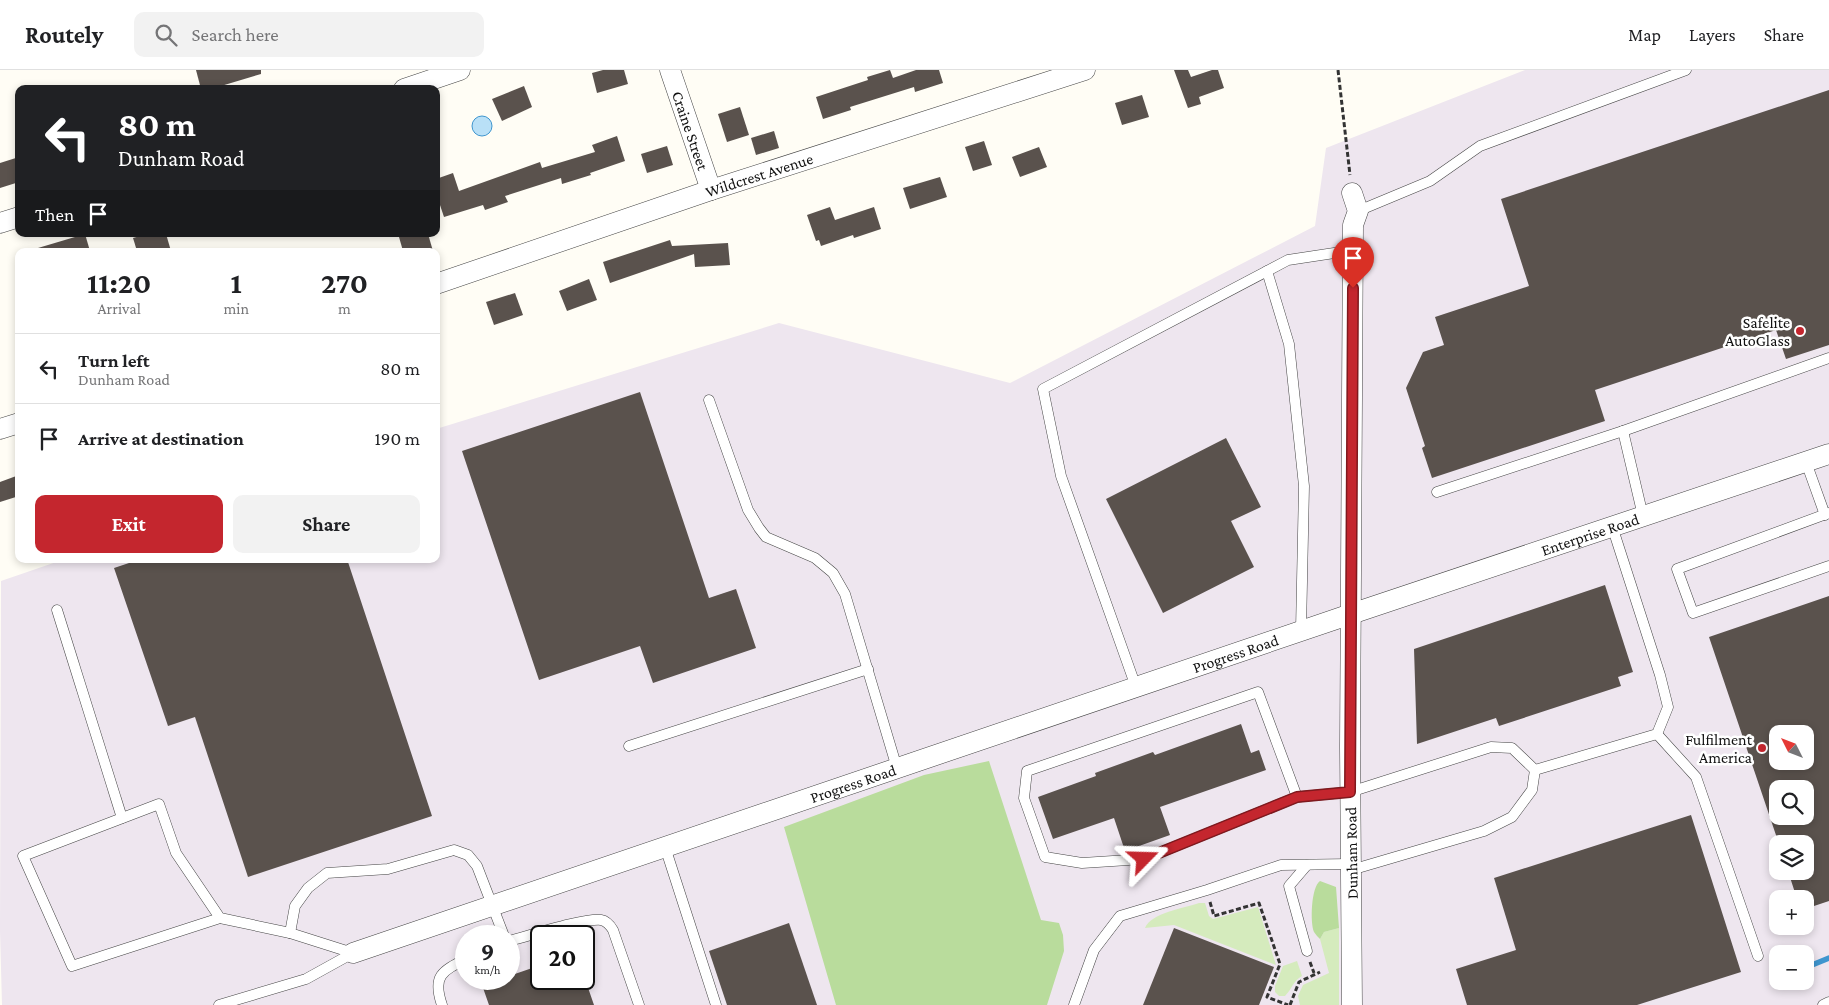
<!DOCTYPE html>
<meta charset="utf-8">
<style>
:root{--surface:#fff;--page:#f2f2f2;--text:#202124;--muted:#757577;--line:#e0e0e0;--accent:#c4262e}
body{margin:0;font-family:"Crimson Pro",serif;background:var(--page);color:var(--text);height:100vh;display:flex;flex-direction:column;font-size:19px;white-space:nowrap}
*{box-sizing:border-box;margin:0}
p{font-size:16px;color:var(--muted)}
.icon{flex:none;width:28px;height:28px;fill:none;stroke:currentColor;stroke-width:2;stroke-linecap:round;stroke-linejoin:round}
.map{position:relative;flex:1;overflow:hidden}
.side{position:absolute;left:15px;top:178px;width:425px;height:315px;display:flex;flex-direction:column;background:var(--surface);border-radius:10px;box-shadow:0 2px 8px #0003}
.side>*{flex:none}
.top-card{position:absolute;left:15px;top:15px;width:425px;height:152px;border-radius:10px;box-shadow:0 2px 8px #0003;background:#202124;color:#fff;overflow:hidden}
.needle{width:32px;rotate:312deg}
.fabs{position:absolute;left:1769px;top:655px;display:grid;gap:10px}
.fabs a{display:grid;place-items:center;width:45px;height:45px;border-radius:10px;background:var(--surface);box-shadow:0 2px 8px #0003;font-size:25px}
.speed{position:absolute;left:455px;top:855px;display:flex;gap:10px;font-size:25px;font-weight:700;text-align:center}
.speed>*{display:grid;place-content:center;width:65px;height:65px;border-radius:50%;background:var(--surface);box-shadow:0 2px 8px #0003;line-height:1}
.speed small{font-size:12px;font-weight:400}
.speed .limit{border:2px solid #111;border-radius:8px;background:#fff;color:#111}
.pin{position:absolute;display:grid;place-items:center;width:42px;height:42px;color:#fff;margin:-51px -21px;border-radius:50% 50% 50% 0;rotate:-45deg;box-shadow:0 0 5px #0007}
.pin .icon{rotate:45deg}
.me{position:absolute;width:55px;margin:-28px;rotate:68deg;stroke-linejoin:round;filter:drop-shadow(0 0 4px #0008)}
.turn{display:flex;align-items:center;gap:18px;height:105px;padding:0 20px;font-size:22px}
.turn .icon{width:65px;height:65px;stroke-width:2.5}
.turn b{display:block;font-size:35px;line-height:42px}
.then{display:flex;align-items:center;height:48px;padding:0 20px;background:#0003;gap:10px;font-size:19px}
.eta{display:flex;justify-content:space-evenly;align-items:center;height:85px;text-align:center}
.eta b{font-size:30px;font-weight:700;line-height:35px}
.action{display:flex;gap:10px;margin-top:auto;padding:10px 20px}
.action a{flex:1;height:58px;border-radius:10px;background:var(--accent);color:#fff;font-size:20px;font-weight:700;line-height:58px;text-align:center}
.action a+a{background:var(--page);color:var(--text)}
ul{padding:0;list-style:none}
li{display:flex;align-items:center;gap:15px;height:70px;padding:0 20px;border-top:1px solid var(--line)}
li div{flex:1}
li b{display:block;font-size:19px}
li em{font-style:normal}
header{display:flex;align-items:center;gap:30px;box-sizing:border-box;height:70px;padding:0 25px;background:var(--surface);border-bottom:1px solid var(--line)}
header strong{font-size:24px}
nav{display:flex;gap:28px;margin-inline-start:auto;font-size:18px}
.search{width:350px;height:45px;background:var(--page);display:flex;align-items:center;gap:12px;box-sizing:border-box;padding:0 18px;border-radius:10px;color:var(--muted);font-size:19px}
.map>svg:first-child{display:block}
</style>
<header>
<strong>Routely</strong>
<div class="search"><svg class="icon" aria-label="search" viewBox="0 0 24 24"><circle cx="10" cy="10" r="6"/><path d="M15 15l6 6"/></svg>Search here</div>
<nav><a>Map</a><a>Layers</a><a>Share</a></nav>
</header>
<div class="map">
<svg width="1829" height="935" viewBox="0 0 1829 935">
<rect width="100%" height="100%" fill="#fffdf5"/>
<path fill="#eee6ef" fill-rule="evenodd" d="M1525,0H1829V935H2L0,861L1,511L65,489H436V359L779,253L1010,313L1315,156L1326,78ZM1778,664H1805V691H1778ZM1778,719H1805V746H1778ZM1778,774H1805V801H1778ZM1778,829H1805V856H1778ZM466,866H509V909H466ZM541,866H584V909H541ZM1778,884H1805V911H1778Z"/>
<g fill="#d5ebbd">
<path d="M1199,833H1205L1209,846L1213,849L1258,837L1276,895L1174,855L1145,858C1151,843 1184,838 1199,833Z"/>
<path d="M1339,858V935H1300L1298,926L1303,915L1329,903L1320,869L1324,862Z"/>
<path d="M1297,891L1302,906C1293,911 1292,919 1285,926H1279L1275,922V916L1283,896Z"/>
</g>
<g fill="#b9dc9c">
<path d="M989,691L1041,850L1059,853L1063,865L1064,881L1047,935H836L784,757L924,705Z"/>
<path d="M1320,811L1336,817L1339,858L1324,862L1320,869C1318,867 1316,865 1314,862C1310,853 1311,817 1320,811Z"/>
</g>
<circle fill="#b9e0f7" stroke="#3f96cf" cx="482" cy="56" r="10"/>
<g fill="none" stroke-linecap="round" stroke-linejoin="round">
<path stroke="#3f96cf" stroke-width="5.5" d="M1812,895L1829,888"/>
</g>
<g fill="#5a524d" fill-rule="evenodd">
<path d="M196,0H261V4L211,19H201Z"/>
<path d="M603,0H624L628,14L597,23L592,3Z"/>
<path d="M890,0L893,8L916,0H939L943,13L915,22L914,17L850,37L851,40L823,49L816,27L868,10L867,7Z"/>
<path d="M1174,0H1188L1191,7L1212,0H1218L1224,18L1199,27L1201,34L1188,38Z"/>
<path d="M524,16L532,37L502,51L492,29Z"/>
<path d="M1829,20V275L1786,289L1776,260L1595,320L1605,351L1432,408L1422,378L1425,376L1406,318L1423,282L1444,275L1435,247L1529,216L1501,129Z"/>
<path d="M1142,25L1149,47L1122,55L1115,33Z"/>
<path d="M740,37L749,65L727,72L718,44Z"/>
<path d="M774,61L779,78L756,85L751,68Z"/>
<path d="M617,66L625,91L590,103L591,105L562,114L561,108L505,126L508,132L485,140L483,135L444,147L436,123V109L453,103L459,121L540,92L542,98L595,82L592,75Z"/>
<path d="M984,71L992,95L973,101L965,77Z"/>
<path d="M667,76L673,95L647,103L641,84Z"/>
<path d="M1039,77L1047,97L1020,107L1012,87Z"/>
<path d="M19,87V112L0,118V93Z"/>
<path d="M940,107L947,127L910,139L903,118Z"/>
<path d="M830,137L835,150L874,137L881,159L854,168L853,165L821,176L819,170L816,171L807,145Z"/>
<path d="M85,164L90,181H38V178Z"/>
<path d="M147,164H166L171,181H137L133,168Z"/>
<path d="M413,164H428L433,181H403L399,167Z"/>
<path d="M670,170L672,176L728,173L730,195L695,197L694,184L610,213L603,192Z"/>
<path d="M589,209L597,230L567,241L559,221Z"/>
<path d="M515,223L523,245L494,255L486,232Z"/>
<path d="M640,322L709,528L736,519L756,578L653,613L640,576L539,610L462,381Z"/>
<path d="M1226,368L1261,437L1231,451L1254,497L1163,543L1106,429Z"/>
<path d="M19,405V426L0,432V412Z"/>
<path d="M141,489H347L432,746L248,807L195,647L168,656L114,498Z"/>
<path d="M1605,515L1633,602L1618,607L1621,616L1499,656L1496,648L1417,674L1414,579Z"/>
<path d="M1829,526V831L1805,839V829H1797L1788,801H1805V774H1779L1709,567ZM1778,664H1805V691H1778ZM1778,719H1805V746H1778Z"/>
<path d="M1241,654L1251,683L1259,680L1266,700L1160,737L1170,765L1125,781L1114,748L1053,769L1038,727L1096,706L1095,703L1153,682L1155,685Z"/>
<path d="M1691,745L1741,902L1637,935H1467L1456,899L1516,880L1494,808Z"/>
<path d="M789,853L817,935H727L709,881Z"/>
<path d="M1174,858L1274,897L1259,935H1143Z"/>
<path d="M541,895V909H585L594,935H489L482,915L499,909H509V906Z"/>
</g>
<g fill="none" stroke-linecap="round" stroke-linejoin="round">
<defs>
<g id="lane">
<path d="M1358,141L1430,111L1480,76L1686,0"/>
<path d="M1267,201L1289,274L1304,416L1301,560"/>
<path d="M709,330L748,440L759,458L766,467L815,488L833,503L845,524L897,698"/>
<path d="M1806,392L1825,445"/>
<path d="M1437,422L1623,361"/>
<path d="M1829,443L1677,499L1693,543L1829,496"/>
<path d="M1643,446L1623,361L1829,288"/>
<path d="M57,540L122,748"/>
<path d="M1136,617L1061,406L1043,319L1288,190L1354,180"/>
<path d="M1657,664L1696,707L1758,886"/>
<path d="M629,676L868,599"/>
<path d="M1535,700L1657,664L1668,637L1660,605L1612,456"/>
<path d="M1297,727L1144,789L1082,793L1045,787L1024,728L1027,701L1258,622L1297,727L1350,722L1491,677L1512,678L1535,700"/>
<path d="M665,777L716,935"/>
<path d="M1307,795L1289,816L1307,881"/>
<path d="M1351,800L1484,761L1512,747L1532,720L1535,700"/>
<path d="M220,848L72,896L23,786L159,734L176,783L220,848L290,863L353,883"/>
<path d="M290,863L295,836L308,818L327,803L388,799L454,780L468,785L477,796L504,866"/>
<path d="M509,871C529,866 583,848 601,850C607,851 610,855 613,860L639,935"/>
<path d="M219,935L306,909L353,883"/>
<path d="M442,935C432,906 442,901 466,889"/>
<path d="M1074,935L1094,880L1120,846L1207,820L1281,795L1350,794"/>
<path d="M1823,935L1829,932"/>
</g>
<g id="street">
<path id="s1" d="M670,0L711,120"/>
<path d="M404,19L460,0"/>
<path d="M0,153L19,147"/>
<path id="s2" d="M436,214L711,120L1085,0"/>
<path d="M0,359L19,353"/>
<path id="s3" d="M353,883L1351,544L1829,384"/>
<path d="M1352,935L1350,677L1353,155L1358,141L1352,123"/>
</g>
</defs>
<use href="#lane" stroke="#444" stroke-width="11"/>
<use href="#street" stroke="#444" stroke-width="21"/>
<g stroke="#333" stroke-width="3" stroke-dasharray="5 2.5" stroke-linecap="butt">
<path d="M1338,0L1350,105"/>
<path d="M1210,832L1214,846L1259,833L1280,894L1267,927L1288,935"/>
<path d="M1310,892L1314,903"/>
<path d="M1290,935L1299,912L1320,902"/>
</g>
<use href="#lane" stroke="#fff" stroke-width="10"/>
<use href="#street" stroke="#fff" stroke-width="20"/>
</g>
<g fill="none" stroke-linecap="round" stroke-linejoin="round">
<defs>
<path id="route" d="M1144,789L1297,727L1350,722L1353,218"/>
</defs>
<use href="#route" stroke="#7f191e" stroke-width="12"/>
<use href="#route" stroke="#c4262e" stroke-width="9"/>
</g>
<g fill="#c4262e" stroke="#fff" stroke-width="2">
<circle cx="1800" cy="261" r="5"/>
<circle cx="1762" cy="678" r="5"/>
</g>
<g text-anchor="middle" stroke-width="5" stroke-linejoin="round" paint-order="stroke">
<g font-size="16" fill="#111" stroke="#fff">
<text dy="6" stroke="none"><textPath href="#s1" startOffset="64">Craine Street</textPath></text>
<text dy="6" stroke="none"><textPath href="#s2" startOffset="341">Wildcrest Avenue</textPath></text>
<text dy="6" stroke="none"><textPath href="#s3" startOffset="1306">Enterprise Road</textPath></text>
<text dy="6" stroke="none"><textPath href="#s3" startOffset="932">Progress Road</textPath></text>
<text dy="6" stroke="none"><textPath href="#s3" startOffset="528">Progress Road</textPath></text>
<text transform="translate(1351 783) rotate(-91)" y="6">Dunham Road</text>
</g>
<g font-size="16" fill="#111" stroke="#fff" text-anchor="end">
<text x="1790" y="258">Safelite<tspan x="1790" dy="18">AutoGlass</tspan></text>
<text x="1752" y="675">Fulfilment<tspan x="1752" dy="18">America</tspan></text>
</g>
</g>
</svg>
<div class="fabs">
<a><svg class="needle" viewBox="-14 -14 28 28"><path d="M0-13l5 13h-10z" fill="#e53935"/><path d="M0 13l5-13h-10z" fill="#757577"/></svg></a>
<a><svg class="icon" aria-label="search" viewBox="0 0 24 24"><circle cx="10" cy="10" r="6"/><path d="M15 15l6 6"/></svg></a>
<a><svg class="icon" aria-label="layers" viewBox="0 0 24 24"><path d="M12 4l9 5-9 5-9-5zM3 14l9 5 9-5"/></svg></a>
<a>+</a>
<a>−</a>
</div>
<div class="speed"><div>9<small>km/h</small></div><div class="limit">20</div></div>
<div class="pin" style="left:1353px;top:218px;background:#d93025"><svg class="icon" aria-label="arrive" viewBox="0 0 24 24"><path d="M6 21V4h12l-3 4 3 4H6"/></svg></div>
<svg class="me" style="left:1144px;top:789px" viewBox="-20 -20 40 40"><path d="M0-17L14 15 0 8-14 15z" fill="#c4262e" stroke="#fff" stroke-width="4"/></svg>
<div class="top-card">
<div class="turn"><svg class="icon" aria-label="left" viewBox="0 0 24 24"><path d="M17 20v-9H6M10 6l-5 5 5 5"/></svg><div><b>80 m</b>Dunham Road</div></div>
<div class="then">Then<svg class="icon" aria-label="arrive" viewBox="0 0 24 24"><path d="M6 21V4h12l-3 4 3 4H6"/></svg></div>
</div>
<section class="side">
<div class="eta">
<div><b>11:20</b><p>Arrival</p></div>
<div><b>1</b><p>min</p></div>
<div><b>270</b><p>m</p></div>
</div>
<ul>
<li><svg class="icon" aria-label="left" viewBox="0 0 24 24"><path d="M17 20v-9H6M10 6l-5 5 5 5"/></svg><div><b>Turn left</b><p>Dunham Road</p></div><em>80 m</em></li>
<li><svg class="icon" aria-label="arrive" viewBox="0 0 24 24"><path d="M6 21V4h12l-3 4 3 4H6"/></svg><div><b>Arrive at destination</b></div><em>190 m</em></li>
</ul>
<div class="action"><a>Exit</a><a>Share</a></div>
</section>
</div>
